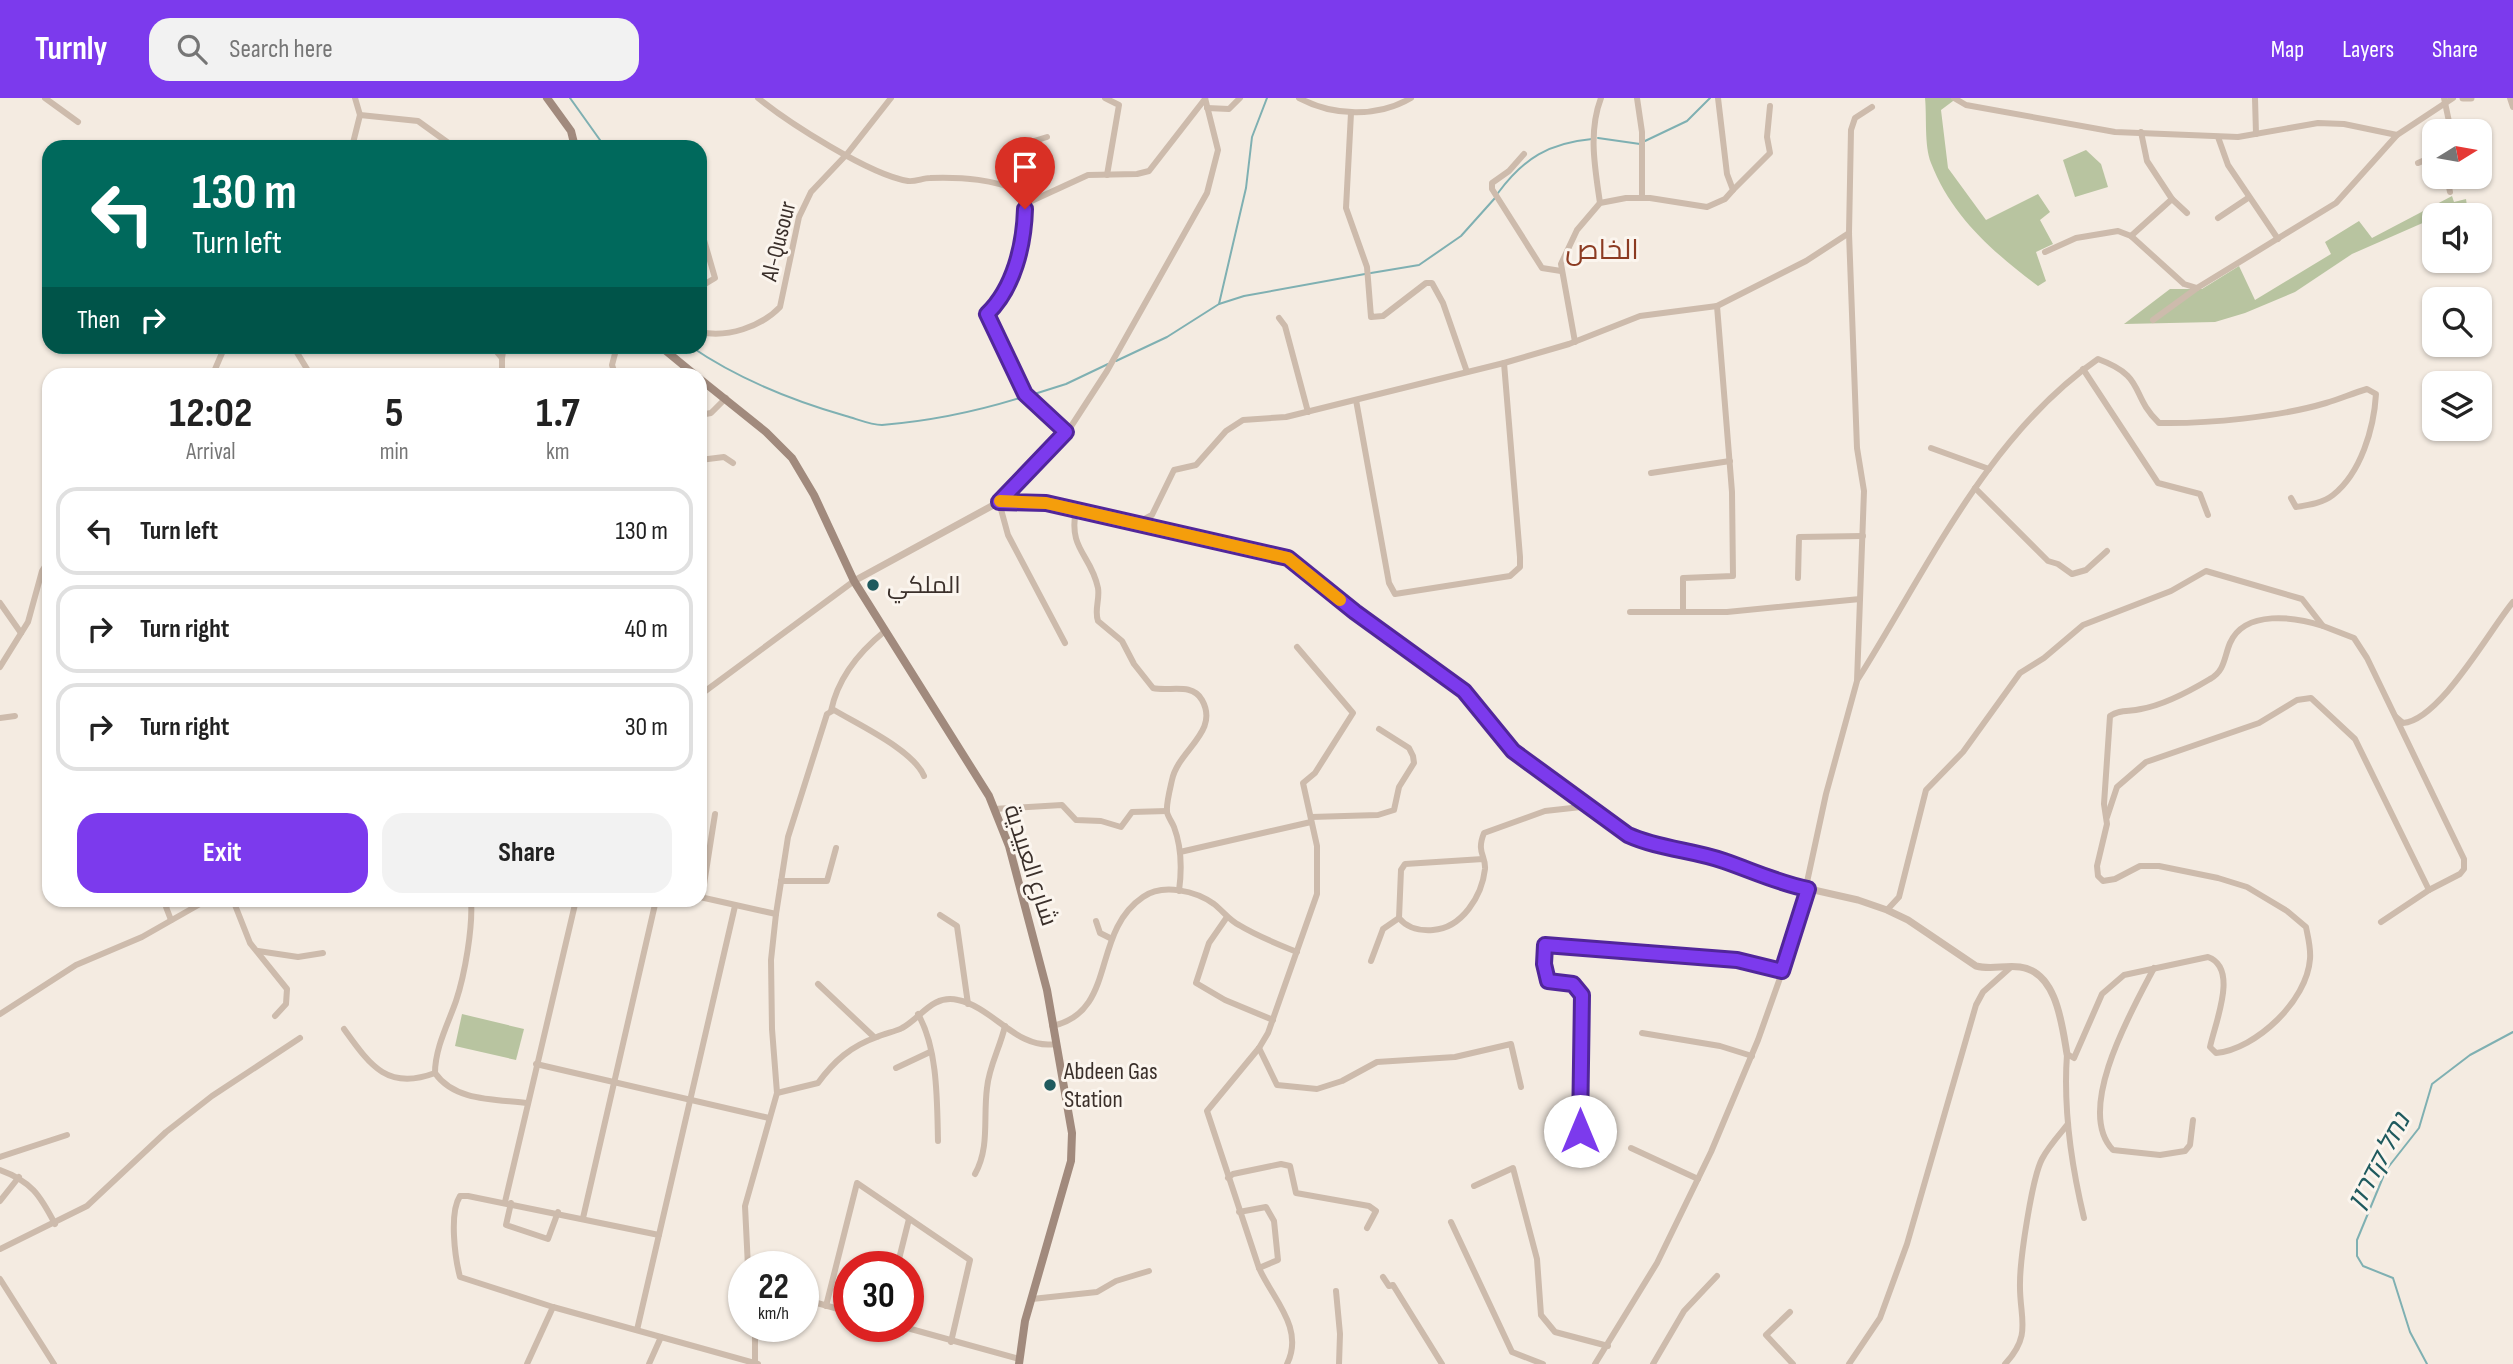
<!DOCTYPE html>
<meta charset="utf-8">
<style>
:root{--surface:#fff;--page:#f2f2f2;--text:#222;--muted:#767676;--line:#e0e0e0;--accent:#7c3aed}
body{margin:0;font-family:"Sofia Sans Condensed",Cairo,"Noto Sans Hebrew",sans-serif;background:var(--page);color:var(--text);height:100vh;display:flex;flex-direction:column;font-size:26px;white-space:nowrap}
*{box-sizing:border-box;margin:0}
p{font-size:23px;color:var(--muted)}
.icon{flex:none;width:38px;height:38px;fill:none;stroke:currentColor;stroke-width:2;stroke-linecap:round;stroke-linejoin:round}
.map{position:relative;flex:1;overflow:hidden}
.sheet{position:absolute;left:42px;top:270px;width:665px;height:539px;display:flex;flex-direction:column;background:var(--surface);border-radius:21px;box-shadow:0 2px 5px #0004}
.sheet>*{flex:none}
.banner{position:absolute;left:42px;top:42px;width:665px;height:214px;border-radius:21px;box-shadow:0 2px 5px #0004;background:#00695c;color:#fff;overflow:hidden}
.needle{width:46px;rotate:79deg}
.fabs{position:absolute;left:2422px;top:21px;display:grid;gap:14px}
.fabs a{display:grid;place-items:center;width:70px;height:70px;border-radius:14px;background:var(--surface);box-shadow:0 2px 5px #0004;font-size:35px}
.speed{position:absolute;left:728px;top:1153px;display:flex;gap:14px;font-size:35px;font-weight:700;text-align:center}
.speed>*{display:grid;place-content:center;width:91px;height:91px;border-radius:50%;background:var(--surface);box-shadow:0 2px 5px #0004;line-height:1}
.speed small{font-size:18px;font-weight:400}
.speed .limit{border:10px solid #d22;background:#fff;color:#111}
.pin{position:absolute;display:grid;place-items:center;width:60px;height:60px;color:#fff;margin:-72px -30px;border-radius:50% 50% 50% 0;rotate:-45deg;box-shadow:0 0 7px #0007}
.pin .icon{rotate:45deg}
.me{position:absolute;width:77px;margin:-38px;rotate:0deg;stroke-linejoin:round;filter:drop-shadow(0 0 5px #0008)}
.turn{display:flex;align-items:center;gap:24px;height:147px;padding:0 35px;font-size:32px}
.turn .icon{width:91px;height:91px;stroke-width:2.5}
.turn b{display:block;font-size:49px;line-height:60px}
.then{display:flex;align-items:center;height:66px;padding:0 35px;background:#0003;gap:14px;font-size:26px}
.eta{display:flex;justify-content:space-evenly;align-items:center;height:119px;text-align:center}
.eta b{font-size:42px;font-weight:700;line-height:49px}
.primary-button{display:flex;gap:14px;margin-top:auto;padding:14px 35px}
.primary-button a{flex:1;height:80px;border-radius:21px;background:var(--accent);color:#fff;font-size:28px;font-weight:700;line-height:80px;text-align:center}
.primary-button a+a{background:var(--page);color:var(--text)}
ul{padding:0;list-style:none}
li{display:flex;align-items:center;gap:21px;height:88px;margin:0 14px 10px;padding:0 21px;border:4px solid var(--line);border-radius:21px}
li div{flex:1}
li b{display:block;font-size:26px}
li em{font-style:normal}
header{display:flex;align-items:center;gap:42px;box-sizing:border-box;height:98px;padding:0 35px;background:var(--accent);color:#fff}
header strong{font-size:33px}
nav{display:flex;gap:38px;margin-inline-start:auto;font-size:24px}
.search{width:490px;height:63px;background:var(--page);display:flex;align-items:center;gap:18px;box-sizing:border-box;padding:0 24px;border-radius:21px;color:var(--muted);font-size:26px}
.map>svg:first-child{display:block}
</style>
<header>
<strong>Turnly</strong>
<div class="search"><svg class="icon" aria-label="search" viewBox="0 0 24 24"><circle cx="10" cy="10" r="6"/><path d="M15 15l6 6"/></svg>Search here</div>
<nav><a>Map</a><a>Layers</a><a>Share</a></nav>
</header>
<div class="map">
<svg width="2513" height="1266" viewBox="0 0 2513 1266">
<rect width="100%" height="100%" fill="#f4ebe1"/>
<g fill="#b8c4a0">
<path d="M1925,0H1957L1941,12L1948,70L1986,122L2038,96L2050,114L2040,122L2053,146L2036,154L2046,183L2038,188C1993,154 1952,119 1931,65C1924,47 1927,20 1925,0Z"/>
<path d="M2086,52L2101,66L2108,89L2075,99L2063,62Z"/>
<path d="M2452,98L2454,104L2466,101L2467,108L2434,117V120L2352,156L2295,194L2245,215L2215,224L2124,226L2170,191H2202L2239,168L2255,202L2331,156L2325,144L2359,123L2372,140Z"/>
<path d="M462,916L524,931L516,962L455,948Z"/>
</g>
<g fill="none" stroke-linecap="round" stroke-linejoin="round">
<g stroke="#7fb0b2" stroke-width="2">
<path d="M570,0L605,49"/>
<path d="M1598,40L1640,46"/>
<path d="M1645,43L1687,23L1710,0"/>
<path d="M1498,95C1524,60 1549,45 1592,41"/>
<path d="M1371,175L1419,167L1461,138L1495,100"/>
<path d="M1219,206L1246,90L1252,39L1267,0"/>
<path d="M690,248C738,281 790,302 846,318C857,321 871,327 882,327C932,323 975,314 1023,299"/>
<path d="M1116,263L1167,239L1219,206L1244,198L1365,176"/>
<path d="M1028,298L1066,286L1108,266"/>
<path d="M2427,1266L2410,1234L2393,1180L2363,1168L2357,1158V1142L2386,1072L2419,1030L2432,986L2470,957L2513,934"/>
</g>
<g stroke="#cdbbac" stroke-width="6">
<path d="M45,0L78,24"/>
<path d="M758,0C789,25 870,77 908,83C915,84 923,80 930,80C963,79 994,81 1024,95L1027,105L1088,77L1137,76L1149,73L1205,1"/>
<path d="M1105,0L1119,7L1107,77"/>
<path d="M1299,0C1333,18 1377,20 1411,0"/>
<path d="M1637,0L1642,34V100"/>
<path d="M1954,0L1966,7L2115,34L2238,39L2318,25L2344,26L2397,37"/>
<path d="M2255,0L2256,36"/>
<path d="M2444,0L2451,33"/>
<path d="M2510,0L2513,9"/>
<path d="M1207,10L1229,11L1240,0"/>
<path d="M1351,15L1346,110L1367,169L1371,219L1383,218L1426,185H1432L1443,205L1467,274"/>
<path d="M360,17L418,23L454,49"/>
<path d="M2218,39L2228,67L2278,141"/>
<path d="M352,49L360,17L355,0"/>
<path d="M1524,56L1509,73L1492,85V91L1542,170L1561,173"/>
<path d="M2418,65L2434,58"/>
<path d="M2447,79L2450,94"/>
<path d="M1733,92L1770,55L1767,39L1770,8"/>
<path d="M1020,94L1015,49L1047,39"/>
<path d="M2172,101L2187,115"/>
<path d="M1027,105C1024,114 1025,123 1024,132C1018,163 1010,194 987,216L1025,296L1066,334"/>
<path d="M1600,105C1595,70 1588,34 1601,0"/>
<path d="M2218,120L2248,100"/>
<path d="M2131,138L2172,101L2147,63L2141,34"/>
<path d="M2045,154L2076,140L2118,133L2131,138L2184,186L2197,190"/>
<path d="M700,189L715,180L704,142"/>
<path d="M1279,220L1285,228L1308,314"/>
<path d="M2153,222L2197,190L2336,105L2397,37L2453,0"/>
<path d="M700,234C727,240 761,229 780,209L799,119L811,94L847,56L891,0"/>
<path d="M1575,244L1561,166L1577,132L1600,105L1626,100H1650L1707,109L1725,101L1733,92L1727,76L1718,0"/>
<path d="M293,248L310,276"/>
<path d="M492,248L502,260V276"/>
<path d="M422,253L456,248"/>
<path d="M502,260L503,254L519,248"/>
<path d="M2083,271L2158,385L2200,396L2208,417"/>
<path d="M213,276L225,248"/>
<path d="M615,276L612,267L617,248"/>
<path d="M1356,302L1389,485L1395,496L1510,478L1520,469V459L1504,265"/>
<path d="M700,317L711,315L726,300"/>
<path d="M1931,350L1989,371"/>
<path d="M700,362L724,359L733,365"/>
<path d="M1651,375L1730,363"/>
<path d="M1975,390L2048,463L2058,466L2072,476L2086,472L2107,453"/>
<path d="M1076,412C1068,452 1091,456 1098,490C1100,502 1094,512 1098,523L1122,543L1134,566L1153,590C1169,594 1192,584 1202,602C1220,634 1178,652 1172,682C1170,691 1166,706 1167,714C1168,719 1172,724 1174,729C1182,750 1182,771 1179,793"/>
<path d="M1137,425L1152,417L1174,372L1196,367L1226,333L1243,322L1286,319L1504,265L1569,246L1640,218L1717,208L1806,163L1849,135"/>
<path d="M1798,480L1799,439L1863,438"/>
<path d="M0,505L21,535"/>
<path d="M1630,514H1727L1860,501"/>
<path d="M1683,514V480L1733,478L1732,394L1717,208"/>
<path d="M1065,545L1008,437L999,404L1070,330L1107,273L1207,95L1218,52L1205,0"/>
<path d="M0,569L28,524L42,473L49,462"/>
<path d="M1858,581C1928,470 1988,337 2098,261C2147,279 2129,296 2159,325C2208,326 2279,319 2326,305C2340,301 2353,295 2367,291L2376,296C2374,330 2361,375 2333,397C2323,405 2309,407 2296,409L2291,400"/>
<path d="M700,597L854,483"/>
<path d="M831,613C838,579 859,554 885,533"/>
<path d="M2396,619L2403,625C2440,622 2489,533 2513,504"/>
<path d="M0,620L15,618"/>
<path d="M994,711L1062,707L1076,722L1101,723L1121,729L1132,714L1167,713"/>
<path d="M1311,719L1378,717L1394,712L1399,689L1414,665L1413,658L1409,650L1379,631"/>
<path d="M2107,719L2117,689L2146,664L2259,625L2297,602L2311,600L2355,641L2429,792"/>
<path d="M1180,754L1311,724"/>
<path d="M1483,761L1405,766L1401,772L1399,820C1407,830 1419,833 1433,832C1462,830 1482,798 1485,771C1486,757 1476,755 1484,735L1545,713L1590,708"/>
<path d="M781,783H827L836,750"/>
<path d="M700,799L776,816"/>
<path d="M702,799L715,716"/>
<path d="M233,802L250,845L287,891L286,906L275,918"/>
<path d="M471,802C473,829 465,876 456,903C448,926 435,950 435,975C455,1004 497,1001 528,1005"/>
<path d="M1887,812L1899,799L1926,692L1963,654L2020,575L2044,560L2083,527L2171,493L2206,473L2302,501L2323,528L2354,540L2367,560L2464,761V771L2460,776L2429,792L2381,824"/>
<path d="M940,817L957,828L968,906"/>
<path d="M1227,819L1209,845L1196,885L1225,902L1273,922"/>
<path d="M171,822L166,809L172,802"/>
<path d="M1096,823L1100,835L1110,840"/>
<path d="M258,853L298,859L323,855"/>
<path d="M1371,863L1383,831L1399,820"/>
<path d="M2154,870C2133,910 2074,1012 2113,1052L2160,1057L2185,1053L2190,1047L2193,1022"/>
<path d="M818,886L874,939"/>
<path d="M0,916L76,867L142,839L207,802"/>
<path d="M918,916C938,951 937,1003 938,1043"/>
<path d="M1052,928C1118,914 1090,835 1143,799C1163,785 1196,793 1214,806C1223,813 1229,822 1239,827C1257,838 1277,846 1297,854"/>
<path d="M344,931C370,967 387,993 435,975"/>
<path d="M1642,935L1720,948L1752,958"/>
<path d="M1259,950L1277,987L1317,991L1342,983L1377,964L1455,959L1511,946L1521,989"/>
<path d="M536,966L769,1020"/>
<path d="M896,970L930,954"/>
<path d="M777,995L818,985C834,963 851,948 877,939C885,935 895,934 902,930C921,920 932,896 958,902C993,909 1017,952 1055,946"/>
<path d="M1580,1033L1582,897L1573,886L1548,883L1544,866L1545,847L1737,862L1782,873"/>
<path d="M1631,1050L1698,1081"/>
<path d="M0,1059L67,1037"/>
<path d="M0,1072C31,1083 40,1097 55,1126"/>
<path d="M975,1076C990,1049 983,1020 987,990C989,968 1000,950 1005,928"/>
<path d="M1228,1080L1233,1076L1281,1066L1290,1068L1296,1095L1369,1108L1376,1113L1367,1130"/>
<path d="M1474,1088L1513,1070L1537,1161L1541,1217L1555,1234L1608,1248"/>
<path d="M0,1103L19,1079"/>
<path d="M505,1104L576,802"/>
<path d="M511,1105L506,1127L548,1141L558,1114"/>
<path d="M1239,1114L1266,1109L1274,1123L1278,1162L1259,1170"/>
<path d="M583,1120L656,802"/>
<path d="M2084,1120C2071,1066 2063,1012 2067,956L2074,960L2102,896L2124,877L2208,859C2239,870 2215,925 2210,949L2216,955C2256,951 2307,903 2310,861C2311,850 2308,839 2306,829L2287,813L2247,789L2218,780L2159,768H2140L2115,781L2103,783L2098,778L2097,768L2107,726L2104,706L2110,618C2120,611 2129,614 2141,611C2164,607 2190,593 2210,581C2225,573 2224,559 2230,545C2245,511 2296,519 2323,528"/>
<path d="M1451,1124L1512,1254L1543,1266"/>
<path d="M659,1137L468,1098H460C449,1115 455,1160 460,1179L553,1209L758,1266"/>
<path d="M0,1151L87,1108L166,1034L212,998L300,940"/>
<path d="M748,1169L745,1108L777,995L772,931L771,862L776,816L788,739L827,616L834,612C859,627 913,652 924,678"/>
<path d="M897,1169L909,1121"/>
<path d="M1383,1179L1389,1188L1393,1187L1442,1266"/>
<path d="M0,1181L54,1266"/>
<path d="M1336,1193L1340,1236L1339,1266"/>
<path d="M803,1201L849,1214"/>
<path d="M1032,1201L1097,1194L1116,1183L1149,1173"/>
<path d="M826,1208L857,1085L970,1162L951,1244"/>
<path d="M1790,1214L1766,1237L1793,1266"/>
<path d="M900,1228L1019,1261"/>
<path d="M637,1232L735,808"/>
<path d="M527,1266L553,1209"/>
<path d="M649,1266L661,1239"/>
<path d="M755,1266V1228"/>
<path d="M1287,1266C1305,1230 1272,1200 1259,1170L1207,1013L1259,950L1268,935L1317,796V748L1303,685L1315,675L1353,615L1297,549"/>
<path d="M1595,1266L1657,1165L1711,1054L1758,942L1796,835L1826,696L1857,583L1864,393L1857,350L1849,135L1851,32L1855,20L1872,9"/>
<path d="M1653,1266L1684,1213L1717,1178"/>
<path d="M1849,1266L1880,1220L1907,1146L1976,907L1983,894L2011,869"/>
<path d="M2005,1266C2033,1236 2019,1220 2020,1185C2020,1161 2032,1080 2042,1061C2048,1049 2059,1037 2068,1026"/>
</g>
<g stroke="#cdbbac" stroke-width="7">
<path d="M2463,0H2471"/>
<path d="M854,483L999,404L1046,405L1288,460L1355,515L1464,593L1513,653L1628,737L1723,762L1774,783L1858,802L1887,812L1908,822L1976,868C1991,872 2004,867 2020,869C2057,874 2062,927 2067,956"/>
</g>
<g stroke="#a18a7d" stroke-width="8">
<path d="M547,0L571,33L575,49"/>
<path d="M660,248L694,276"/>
<path d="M700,281L766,334L792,360L814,397L854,483L989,698L1009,748L1047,892L1072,1035L1071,1063L1025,1223L1019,1266"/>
</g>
</g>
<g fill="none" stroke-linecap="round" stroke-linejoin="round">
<defs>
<path id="route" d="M1025,111C1024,147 1014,190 987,216L1025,296L1066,334L999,404L1046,405L1288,460L1355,514L1464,593L1513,653L1628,737C1659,751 1693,752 1724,763C1753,773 1778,785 1808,791L1782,873L1737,862L1545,847L1544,866L1548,883L1573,886L1582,897L1580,1033"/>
</defs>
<use href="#route" stroke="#51269a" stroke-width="18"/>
<use href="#route" stroke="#7c3aed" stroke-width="12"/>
<path stroke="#f59e0b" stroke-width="12" d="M1000,403L1046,405L1288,460L1340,502"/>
</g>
<g fill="#1f5a5e" stroke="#fbf5ee" stroke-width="2.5">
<circle cx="873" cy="487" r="7"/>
<circle cx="1050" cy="987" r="7"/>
</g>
<g text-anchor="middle" stroke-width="6" stroke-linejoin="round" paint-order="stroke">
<g font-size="24" fill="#3b302b" stroke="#fbf5ee">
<text transform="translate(778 143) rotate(-76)" y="8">Al-Qusour</text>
<text transform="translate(1031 767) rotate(72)" y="8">شارع العبيدية</text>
</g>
<g font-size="24" fill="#3b302b" stroke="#fbf5ee" text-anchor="start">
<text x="887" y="495">الملكي</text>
<text x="1064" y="981">Abdeen Gas<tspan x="1064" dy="28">Station</tspan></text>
</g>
<g font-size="26" font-style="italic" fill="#1f5a5e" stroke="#fbf5ee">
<text transform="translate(2378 1063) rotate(-62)" y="9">נחל קדרון</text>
</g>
<g font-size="28" fill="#8c3b22" stroke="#fbf5ee">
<text x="1602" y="161">الخاص</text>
</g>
</g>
</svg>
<div class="fabs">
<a><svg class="needle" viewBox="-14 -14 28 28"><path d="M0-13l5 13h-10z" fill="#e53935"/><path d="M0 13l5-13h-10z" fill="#767676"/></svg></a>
<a><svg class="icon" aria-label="sound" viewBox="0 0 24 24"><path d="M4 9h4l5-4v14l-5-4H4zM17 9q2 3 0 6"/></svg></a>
<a><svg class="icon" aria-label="search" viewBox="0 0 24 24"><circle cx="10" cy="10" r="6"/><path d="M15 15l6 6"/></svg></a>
<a><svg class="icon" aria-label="layers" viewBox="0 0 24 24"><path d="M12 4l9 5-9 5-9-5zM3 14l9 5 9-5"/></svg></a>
</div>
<div class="speed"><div>22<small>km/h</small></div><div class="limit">30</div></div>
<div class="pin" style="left:1025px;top:111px;background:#d93025"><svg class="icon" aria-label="arrive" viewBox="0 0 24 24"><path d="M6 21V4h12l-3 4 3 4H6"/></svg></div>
<svg class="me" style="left:1580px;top:1033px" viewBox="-20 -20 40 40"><circle r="19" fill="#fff"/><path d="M0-13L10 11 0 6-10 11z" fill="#7c3aed"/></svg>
<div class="banner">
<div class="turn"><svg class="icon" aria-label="left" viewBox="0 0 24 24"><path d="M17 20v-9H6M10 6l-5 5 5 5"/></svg><div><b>130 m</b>Turn left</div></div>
<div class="then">Then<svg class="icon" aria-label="right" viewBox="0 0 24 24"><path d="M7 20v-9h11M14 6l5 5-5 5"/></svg></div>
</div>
<section class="sheet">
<div class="eta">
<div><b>12:02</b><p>Arrival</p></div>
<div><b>5</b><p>min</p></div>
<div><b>1.7</b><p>km</p></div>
</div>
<ul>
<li><svg class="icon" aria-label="left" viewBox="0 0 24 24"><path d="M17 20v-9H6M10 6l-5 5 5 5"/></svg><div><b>Turn left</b></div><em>130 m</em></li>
<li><svg class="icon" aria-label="right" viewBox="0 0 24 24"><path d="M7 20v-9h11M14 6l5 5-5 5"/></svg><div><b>Turn right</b></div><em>40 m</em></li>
<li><svg class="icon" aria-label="right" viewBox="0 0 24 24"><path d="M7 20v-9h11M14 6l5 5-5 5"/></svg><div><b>Turn right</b></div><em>30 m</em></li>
</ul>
<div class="primary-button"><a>Exit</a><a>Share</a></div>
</section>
</div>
